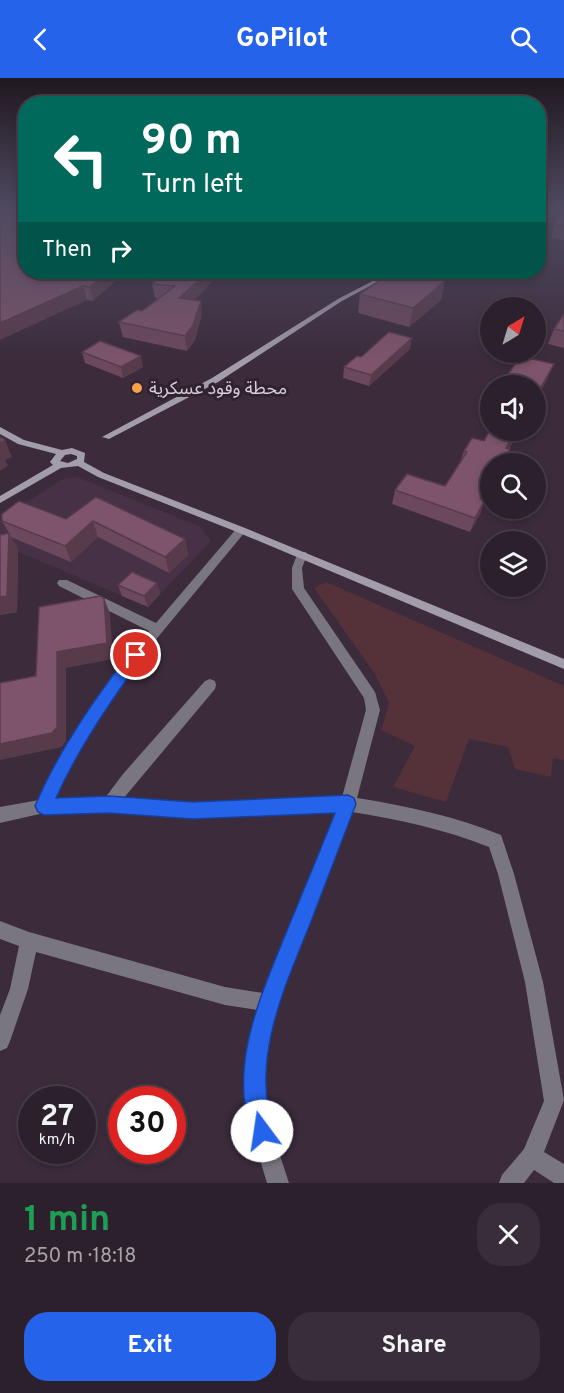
<!DOCTYPE html>
<meta charset="utf-8">
<style>
:root{--surface:#2c202c;--page:#382d38;--text:#f1f3f6;--muted:#a6a3a9;--line:#483e48;--accent:#2563eb}
body{margin:0;font-family:Overpass,"Noto Sans Arabic",sans-serif;background:var(--page);color:var(--text);height:100vh;display:flex;flex-direction:column;font-size:22px;white-space:nowrap}
*{box-sizing:border-box;margin:0}
p{font-size:20px;color:var(--muted)}
.icon{flex:none;width:33px;height:33px;fill:none;stroke:currentColor;stroke-width:2;stroke-linecap:round;stroke-linejoin:round}
.map{position:relative;height:1105px;overflow:hidden}
.details{display:flex;flex-direction:column;background:var(--surface);flex:1}
.details>*{flex:none}
.hud{position:absolute;left:18px;top:18px;width:528px;height:183px;border-radius:24px;box-shadow:0 3px 9px #0003,0 0 0 2px var(--line);background:#00695c;color:#fff;overflow:hidden}
.needle{width:39px;rotate:38deg}
.tools{position:absolute;left:480px;top:219px;display:grid;gap:12px}
.tools a{display:grid;place-items:center;width:66px;height:66px;border-radius:50%;background:var(--surface);box-shadow:0 3px 9px #0003,0 0 0 2px var(--line);font-size:30px}
.speed{position:absolute;left:18px;top:1008px;display:flex;gap:12px;font-size:30px;font-weight:700;text-align:center}
.speed>*{display:grid;place-content:center;width:78px;height:78px;border-radius:50%;background:var(--surface);box-shadow:0 3px 9px #0003,0 0 0 2px var(--line);line-height:1}
.speed small{font-size:15px;font-weight:400}
.speed .limit{border:9px solid #d22;background:#fff;color:#111}
.pin{position:absolute;display:grid;place-items:center;width:51px;height:51px;color:#fff;margin:-26px;border:3px solid #fff;border-radius:50%;box-shadow:0 2px 6px #0007}
.me{position:absolute;width:66px;margin:-33px;rotate:346deg;stroke-linejoin:round;filter:drop-shadow(0 0 4px #0008)}
.turn{display:flex;align-items:center;gap:21px;height:126px;padding:0 24px;font-size:27px}
.turn .icon{width:78px;height:78px;stroke-width:2.5}
.turn b{display:block;font-size:42px;line-height:51px}
.then{display:flex;align-items:center;height:57px;padding:0 24px;background:#0003;gap:12px;font-size:22px}
.round{display:grid;place-items:center;flex:none;width:63px;height:63px;border-radius:24px;background:var(--page)}
.head{display:flex;align-items:center;justify-content:space-between;height:102px;padding:0 24px}
h1{font-size:36px;font-weight:700;line-height:45px;color:#1e9e55}
.action{display:flex;gap:12px;margin-top:auto;padding:12px 24px}
.action a{flex:1;height:69px;border-radius:24px;background:var(--accent);color:#fff;font-size:24px;font-weight:700;line-height:69px;text-align:center}
.action a+a{background:var(--page);color:var(--text)}
header{display:flex;justify-content:space-between;align-items:center;height:78px;padding:0 24px;background:var(--accent);color:#fff;font-size:27px;font-weight:700}
.map>svg:first-child{display:block}
</style>
<header><svg class="icon" aria-label="back" viewBox="0 0 24 24"><path d="M15 5l-7 7 7 7"/></svg>GoPilot<svg class="icon" aria-label="search" viewBox="0 0 24 24"><circle cx="10" cy="10" r="6"/><path d="M15 15l6 6"/></svg></header>
<div class="map">
<svg width="564" height="1105" viewBox="0 0 564 1105">
<rect width="100%" height="100%" fill="#3b2b3b"/>
<path fill="#463146" d="M77,399L199,448L211,463L148,529L0,466V441L65,400Z"/>
<path fill="#55313a" d="M326,504L564,608V682L553,680L551,699L515,691L508,669L469,661L446,724L393,709L415,668L381,652L389,625L375,596L314,510Z"/>
<g fill="none" stroke-linecap="round" stroke-linejoin="round">
<path fill="#7a767f" fill-rule="evenodd" d="M241,449L246,452L245,454L129,594L72,683L55,720H105L123,696L205,603L210,601L215,603L216,607L215,611L123,721L193,725L342,719L366,632L364,620L292,511V490L298,474H306L307,477L302,490L304,510L375,614L380,632L357,720C407,728 454,738 501,757L514,796L543,904L564,1022L544,1074L564,1086V1105H554L534,1092L524,1105H499L502,1097L524,1071L544,1023L525,904L498,796L489,769C444,751 400,742 352,734L277,925L265,985V1032L289,1105H267L245,1032V985L257,932L225,927L36,874L28,911L10,963L7,970L0,973V937L10,911L19,868L0,861V843L29,854L225,909L263,915L337,734L193,741L109,734L44,735L0,745V729L39,722L62,673L121,586L149,553L59,508L57,505L59,502H67L156,545L237,450Z"/>
<g fill="#a39cab" fill-rule="evenodd">
<path d="M390,194H396L342,223L218,304L109,361L102,359L212,300L338,221Z"/>
<path d="M0,349L24,362L62,372L72,370L85,375L84,384L104,395L245,450L564,581V591L237,454L98,399L78,388L61,390L0,425V418L53,387L50,384L56,376L18,366L0,356ZM71,376L77,378V381L68,385L60,383L65,377Z"/>
</g>
</g>
<g fill="#6c485c">
<path d="M564,134V162L551,159L555,146Z"/>
<path d="M26,194H125L93,223L87,222Z"/>
<path d="M157,194H249L246,198L218,195L206,210L194,222L202,236L195,262L187,273L123,259L119,244L142,233L159,220H155L152,206L153,205V202L156,198L155,196Z"/>
<path d="M360,216L441,222L409,249L358,235Z"/>
<path d="M564,236V270L548,266L554,251Z"/>
<path d="M410,271L369,308L343,300L344,289L361,279Z"/>
<path d="M82,274L143,289L123,300L85,285Z"/>
<path d="M490,323V344L483,342L487,328Z"/>
<path d="M490,352H519L509,371H510L504,386H490L483,421L485,422L480,436L470,454L392,426L395,412L445,408L460,384L464,373L484,363Z"/>
<path d="M96,419L185,461L188,477L169,495L98,459L71,484L11,459L18,472L17,534L0,537V457L9,455L2,443L66,441Z"/>
<path d="M157,505L160,516L148,529L122,518L118,507Z"/>
</g>
<g fill="#583b4b">
<path d="M107,194H125L93,223L90,209Z"/>
<path d="M208,194H218V195L206,210L181,234L179,220Z"/>
<path d="M445,203L441,222L409,249L413,230Z"/>
<path d="M83,208L87,222L0,262V245Z"/>
<path d="M201,223L202,236L195,262L187,273L185,258Z"/>
<path d="M412,260L410,271L369,308L371,297Z"/>
<path d="M141,278L143,289L123,300L121,289Z"/>
<path d="M554,286L548,300L536,323V318Z"/>
<path d="M516,352H519L501,384L506,370Z"/>
<path d="M5,362L12,379L5,382L8,388L0,393V365Z"/>
<path d="M490,402V406L475,434L480,420Z"/>
<path d="M485,422L480,436L470,454L475,440Z"/>
<path d="M93,443L98,459L71,484L65,468Z"/>
<path d="M9,455L18,472L17,534L0,537V519Z"/>
<path d="M185,461L188,477L169,495L165,479Z"/>
<path d="M157,505L160,516L148,529L144,518Z"/>
<path d="M104,520L110,536L113,581L66,590V663L62,669L0,682V666L57,574Z"/>
</g>
<g fill="#7d546b" stroke="#583b4b" stroke-width="1.5">
<path d="M0,131H26V194H107L90,209L83,208L0,245Z"/>
<path d="M564,134V148L555,146Z"/>
<path d="M157,194H208L179,220L201,223L193,247L185,258L119,244L137,232L142,233L175,208L152,206L156,202H153L158,196H155Z"/>
<path d="M392,194H403L445,203L413,230L360,216Z"/>
<path d="M564,236V253L554,251Z"/>
<path d="M389,254L412,260L371,297L344,289L357,278L361,279Z"/>
<path d="M100,263L141,278L121,289L82,274Z"/>
<path d="M520,278L554,286L536,318V308H501Z"/>
<path d="M490,352H516L506,370L510,371L502,385L490,386V402L480,420L485,422L475,440L395,412L407,396L445,408L467,374L464,373L472,360L484,363Z"/>
<path d="M0,359L5,362L0,365Z"/>
<path d="M96,419L185,461L165,479L93,443L65,468L2,443V436L19,423L66,441Z"/>
<path d="M9,455L7,518L0,519V457Z"/>
<path d="M132,494L157,505L144,518L118,507Z"/>
<path d="M100,518L104,520L107,565L57,574V649L52,655L0,666V605L36,598L39,529Z"/>
</g>
<linearGradient id="sky" x2="0" y2="1"><stop stop-color="#201820"/><stop offset="0.46" stop-color="#4f4a60"/><stop offset="1" stop-color="#4f4a60" stop-opacity="0"/></linearGradient>
<rect width="564" height="286" fill="url(#sky)"/>
<path fill="#2563eb" stroke="#184099" stroke-width="1.5" d="M136,571L141,573L143,577L141,581C109,626 79,669 56,720L109,718L193,724L348,717L354,720L356,726C341,766 325,806 310,846C284,911 250,983 274,1053L271,1061L262,1065L254,1061C225,991 262,915 288,850C304,811 320,773 335,735L193,741L109,735L44,737L38,734L35,728C59,671 94,622 131,573Z"/>
<circle fill="#f7a149" stroke="#302231" stroke-width="2" cx="137" cy="310" r="6"/>
<g text-anchor="middle" stroke-width="6" stroke-linejoin="round" paint-order="stroke">
<g font-size="18" fill="#d9cfd9" stroke="#302231" text-anchor="start">
<text x="149" y="316">محطة وقود عسكرية</text>
</g>
</g>
</svg>
<div class="tools">
<a><svg class="needle" viewBox="-14 -14 28 28"><path d="M0-13l5 13h-10z" fill="#e53935"/><path d="M0 13l5-13h-10z" fill="#a6a3a9"/></svg></a>
<a><svg class="icon" aria-label="sound" viewBox="0 0 24 24"><path d="M4 9h4l5-4v14l-5-4H4zM17 9q2 3 0 6"/></svg></a>
<a><svg class="icon" aria-label="search" viewBox="0 0 24 24"><circle cx="10" cy="10" r="6"/><path d="M15 15l6 6"/></svg></a>
<a><svg class="icon" aria-label="layers" viewBox="0 0 24 24"><path d="M12 4l9 5-9 5-9-5zM3 14l9 5 9-5"/></svg></a>
</div>
<div class="speed"><div>27<small>km/h</small></div><div class="limit">30</div></div>
<div class="pin" style="left:136px;top:577px;background:#d93025"><svg class="icon" aria-label="arrive" viewBox="0 0 24 24"><path d="M6 21V4h12l-3 4 3 4H6"/></svg></div>
<svg class="me" style="left:262px;top:1053px" viewBox="-20 -20 40 40"><circle r="19" fill="#fff"/><path d="M0-13L10 11 0 6-10 11z" fill="#2563eb"/></svg>
<div class="hud">
<div class="turn"><svg class="icon" aria-label="left" viewBox="0 0 24 24"><path d="M17 20v-9H6M10 6l-5 5 5 5"/></svg><div><b>90 m</b>Turn left</div></div>
<div class="then">Then<svg class="icon" aria-label="right" viewBox="0 0 24 24"><path d="M7 20v-9h11M14 6l5 5-5 5"/></svg></div>
</div>
</div>
<section class="details">
<div class="head"><div><h1>1 min</h1><p>250 m · 18:18</p></div><a class="round"><svg class="icon" aria-label="close" viewBox="0 0 24 24"><path d="M6 6l12 12M18 6L6 18"/></svg></a></div>
<div class="action"><a>Exit</a><a>Share</a></div>
</section>
